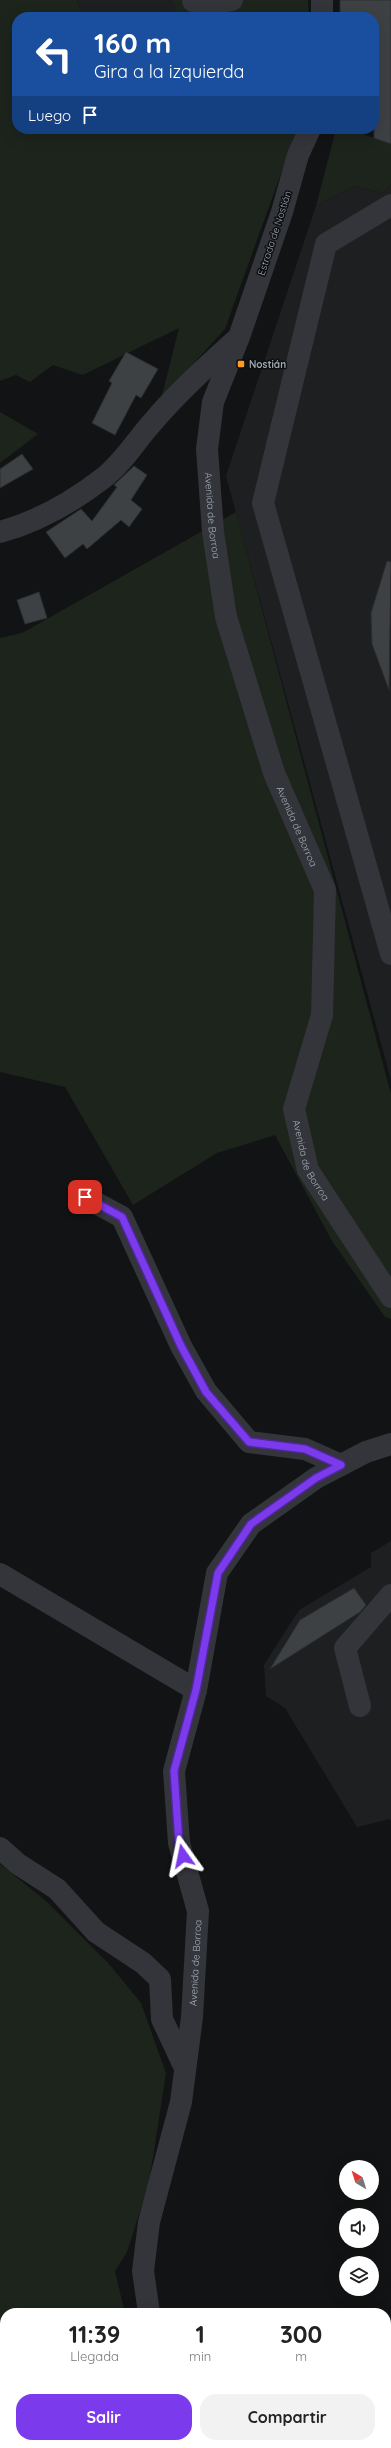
<!DOCTYPE html>
<html lang="es">
<meta charset="utf-8">
<style>
:root{--surface:#fff;--page:#f2f2f2;--text:#222;--muted:#767676;--accent:#7c3aed}
body{margin:0;font-family:Quicksand,sans-serif;background:var(--page);color:var(--text);height:100vh;display:flex;flex-direction:column;font-size:15px;white-space:nowrap}
*{box-sizing:border-box;margin:0}
p{font-size:13px;color:var(--muted)}
.icon{flex:none;width:22px;height:22px;fill:none;stroke:currentColor;stroke-width:2;stroke-linecap:round;stroke-linejoin:round}
.map{position:relative;flex:1;overflow:hidden}
.sheet{position:absolute;left:0px;top:2308px;width:391px;height:140px;display:flex;flex-direction:column;background:var(--surface);border-radius:16px 16px 0 0;box-shadow:0 4px 16px #0002}
.sheet>*{flex:none}
.banner{position:absolute;left:12px;top:12px;width:367px;height:122px;border-radius:16px;box-shadow:0 4px 16px #0002;background:#1a4fa0;color:#fff;overflow:hidden}
.needle{width:26px;rotate:322deg}
.controls{position:absolute;left:339px;top:2160px;display:grid;gap:8px}
.controls a{display:grid;place-items:center;width:40px;height:40px;border-radius:50%;background:var(--surface);box-shadow:0 4px 16px #0002;font-size:20px}
.pin{position:absolute;display:grid;place-items:center;width:34px;height:34px;color:#fff;margin:-17px;border-radius:8px;box-shadow:0 2px 6px #0006}
.me{position:absolute;width:44px;margin:-22px;rotate:348deg;stroke-linejoin:round;filter:drop-shadow(0 0 3px #0008)}
.turn{display:flex;align-items:center;gap:14px;height:84px;padding:0 16px;font-size:18px}
.turn .icon{width:52px;height:52px;stroke-width:2.5}
.turn b{display:block;font-size:28px;line-height:34px}
.then{display:flex;align-items:center;height:38px;padding:0 16px;background:#0003;gap:8px;font-size:15px}
.eta{display:flex;justify-content:space-evenly;align-items:center;height:68px;text-align:center}
.eta b{font-size:24px;font-weight:700;line-height:28px}
.button{display:flex;gap:8px;margin-top:auto;padding:8px 16px}
.button a{flex:1;height:46px;border-radius:16px;background:var(--accent);color:#fff;font-size:16px;font-weight:700;line-height:46px;text-align:center}
.button a+a{background:var(--page);color:var(--text)}
.map>svg:first-child{display:block}
</style>
<div class="map">
<svg width="391" height="2448" viewBox="0 0 391 2448">
<rect width="100%" height="100%" fill="#121314"/>
<g fill="#1e1f21">
<path d="M77,0H172L178,17H94L80,9Z"/>
<path d="M391,184V1080L226,476L316,206L354,186L383,193Z"/>
<path d="M391,1541V1821L390,1819L357,1827L285,1708L266,1696L264,1665L299,1610L371,1567V1553Z"/>
</g>
<g fill="#1c241c">
<path d="M0,0H77L80,9L94,17H17V129H297L225,329L161,399L179,328L83,375L53,365L30,382L16,375L0,381Z"/>
<path d="M172,0H308L309,17H178Z"/>
<path d="M336,129H348L391,144V184L383,193L354,186L316,206Z"/>
<path d="M0,412L38,434L0,463Z"/>
<path d="M236,512L391,1094V1319L385,1317L332,1241L275,1135L217,1153L133,1205L65,1087L0,1072V638L22,633Z"/>
<path d="M0,1864L46,1901L109,1964L141,2003L166,2073L149,2183L127,2252L115,2271L125,2313H5V2443H60L59,2448H0Z"/>
</g>
<g fill="#3e4144" stroke="#2c2d30">
<path d="M340,0H391V144L374,138V17H340Z"/>
<path d="M126,352L158,369L141,398L136,395L115,435L92,423L112,383L109,381Z"/>
<path d="M22,454L33,469L0,488V469Z"/>
<path d="M134,466L147,475L131,500L142,509L129,527L121,520L87,549L83,544L65,558L46,532L81,509L92,521L117,487L114,485Z"/>
<path d="M387,561L391,562L389,690L372,644L371,613Z"/>
<path d="M39,592L47,618L25,624L17,600Z"/>
<path d="M354,1588L366,1605L360,1612L270,1669L300,1620Z"/>
</g>
<g fill="none" stroke-linecap="round" stroke-linejoin="round">
<g stroke="#33353a" stroke-width="22">
<path d="M322,0V17"/>
<path d="M193,1L221,2L232,0"/>
<path id="s1" d="M310,129L298,155L282,212L239,337L213,402L207,449L213,532L226,617L274,773L325,890L322,1015L294,1109L308,1170L391,1297"/>
<path d="M391,205L326,244L263,503L391,954"/>
<path d="M0,532C37,522 72,502 102,479C122,464 135,442 151,424C177,393 206,367 236,340"/>
<path d="M85,1197L122,1217L181,1346L206,1391L249,1442L305,1449L341,1465"/>
<path d="M0,1574L196,1690"/>
<path d="M360,1706L345,1648L391,1595"/>
<path d="M0,1848L18,1864L57,1889L96,1932L143,1963L160,1979L162,2019L185,2068"/>
<path id="s2" d="M149,2313L143,2271L149,2222L181,2102L192,2017L198,1911L179,1843L174,1771L196,1690L217,1573L251,1524L316,1478L366,1452L391,1444"/>
<path d="M183,2448L184,2443"/>
</g>
</g>
<g fill="none" stroke-linecap="round" stroke-linejoin="round">
<defs>
<path id="route" d="M85,1197L122,1217L181,1346L206,1392L249,1442L305,1449L341,1465L316,1478L251,1524L218,1573L196,1690L174,1771L179,1843L183,1856"/>
</defs>
<use href="#route" stroke="#51269a" stroke-width="10"/>
<use href="#route" stroke="#7c3aed" stroke-width="7"/>
</g>
<rect fill="#ff9b20" stroke="#0d0e0f" stroke-width="1.5" x="237" y="360" width="8" height="8" rx="2"/>
<g text-anchor="middle" stroke-width="3" stroke-linejoin="round" paint-order="stroke">
<g font-size="10" fill="#a2abb6" stroke="#0d0e0f">
<text transform="translate(274 233) rotate(-72)" y="4">Estrada de Nostián</text>
<text dy="4" stroke="none"><textPath href="#s1" startOffset="404">Avenida de Borroa</textPath></text>
<text dy="4" stroke="none"><textPath href="#s1" startOffset="728">Avenida de Borroa</textPath></text>
<text dy="4" stroke="none"><textPath href="#s1" startOffset="1075">Avenida de Borroa</textPath></text>
<text dy="4" stroke="none"><textPath href="#s2" startOffset="356">Avenida de Borroa</textPath></text>
</g>
<g font-size="10" font-weight="bold" fill="#a2abb6" stroke="#0d0e0f" text-anchor="start">
<text x="249" y="368">Nostián</text>
</g>
</g>
</svg>
<div class="controls">
<a><svg class="needle" viewBox="-14 -14 28 28"><path d="M0-13l5 13h-10z" fill="#e53935"/><path d="M0 13l5-13h-10z" fill="#767676"/></svg></a>
<a><svg class="icon" aria-label="sound" viewBox="0 0 24 24"><path d="M4 9h4l5-4v14l-5-4H4zM17 9q2 3 0 6"/></svg></a>
<a><svg class="icon" aria-label="layers" viewBox="0 0 24 24"><path d="M12 4l9 5-9 5-9-5zM3 14l9 5 9-5"/></svg></a>
</div>
<div class="pin" style="left:85px;top:1197px;background:#d93025"><svg class="icon" aria-label="arrive" viewBox="0 0 24 24"><path d="M6 21V4h12l-3 4 3 4H6"/></svg></div>
<svg class="me" style="left:183px;top:1856px" viewBox="-20 -20 40 40"><path d="M0-17L14 15 0 8-14 15z" fill="#7c3aed" stroke="#fff" stroke-width="4"/></svg>
<div class="banner">
<div class="turn"><svg class="icon" aria-label="left" viewBox="0 0 24 24"><path d="M17 20v-9H6M10 6l-5 5 5 5"/></svg><div><b>160 m</b>Gira a la izquierda</div></div>
<div class="then">Luego<svg class="icon" aria-label="arrive" viewBox="0 0 24 24"><path d="M6 21V4h12l-3 4 3 4H6"/></svg></div>
</div>
<section class="sheet">
<div class="eta">
<div><b>11:39</b><p>Llegada</p></div>
<div><b>1</b><p>min</p></div>
<div><b>300</b><p>m</p></div>
</div>
<div class="button"><a>Salir</a><a>Compartir</a></div>
</section>
</div>
